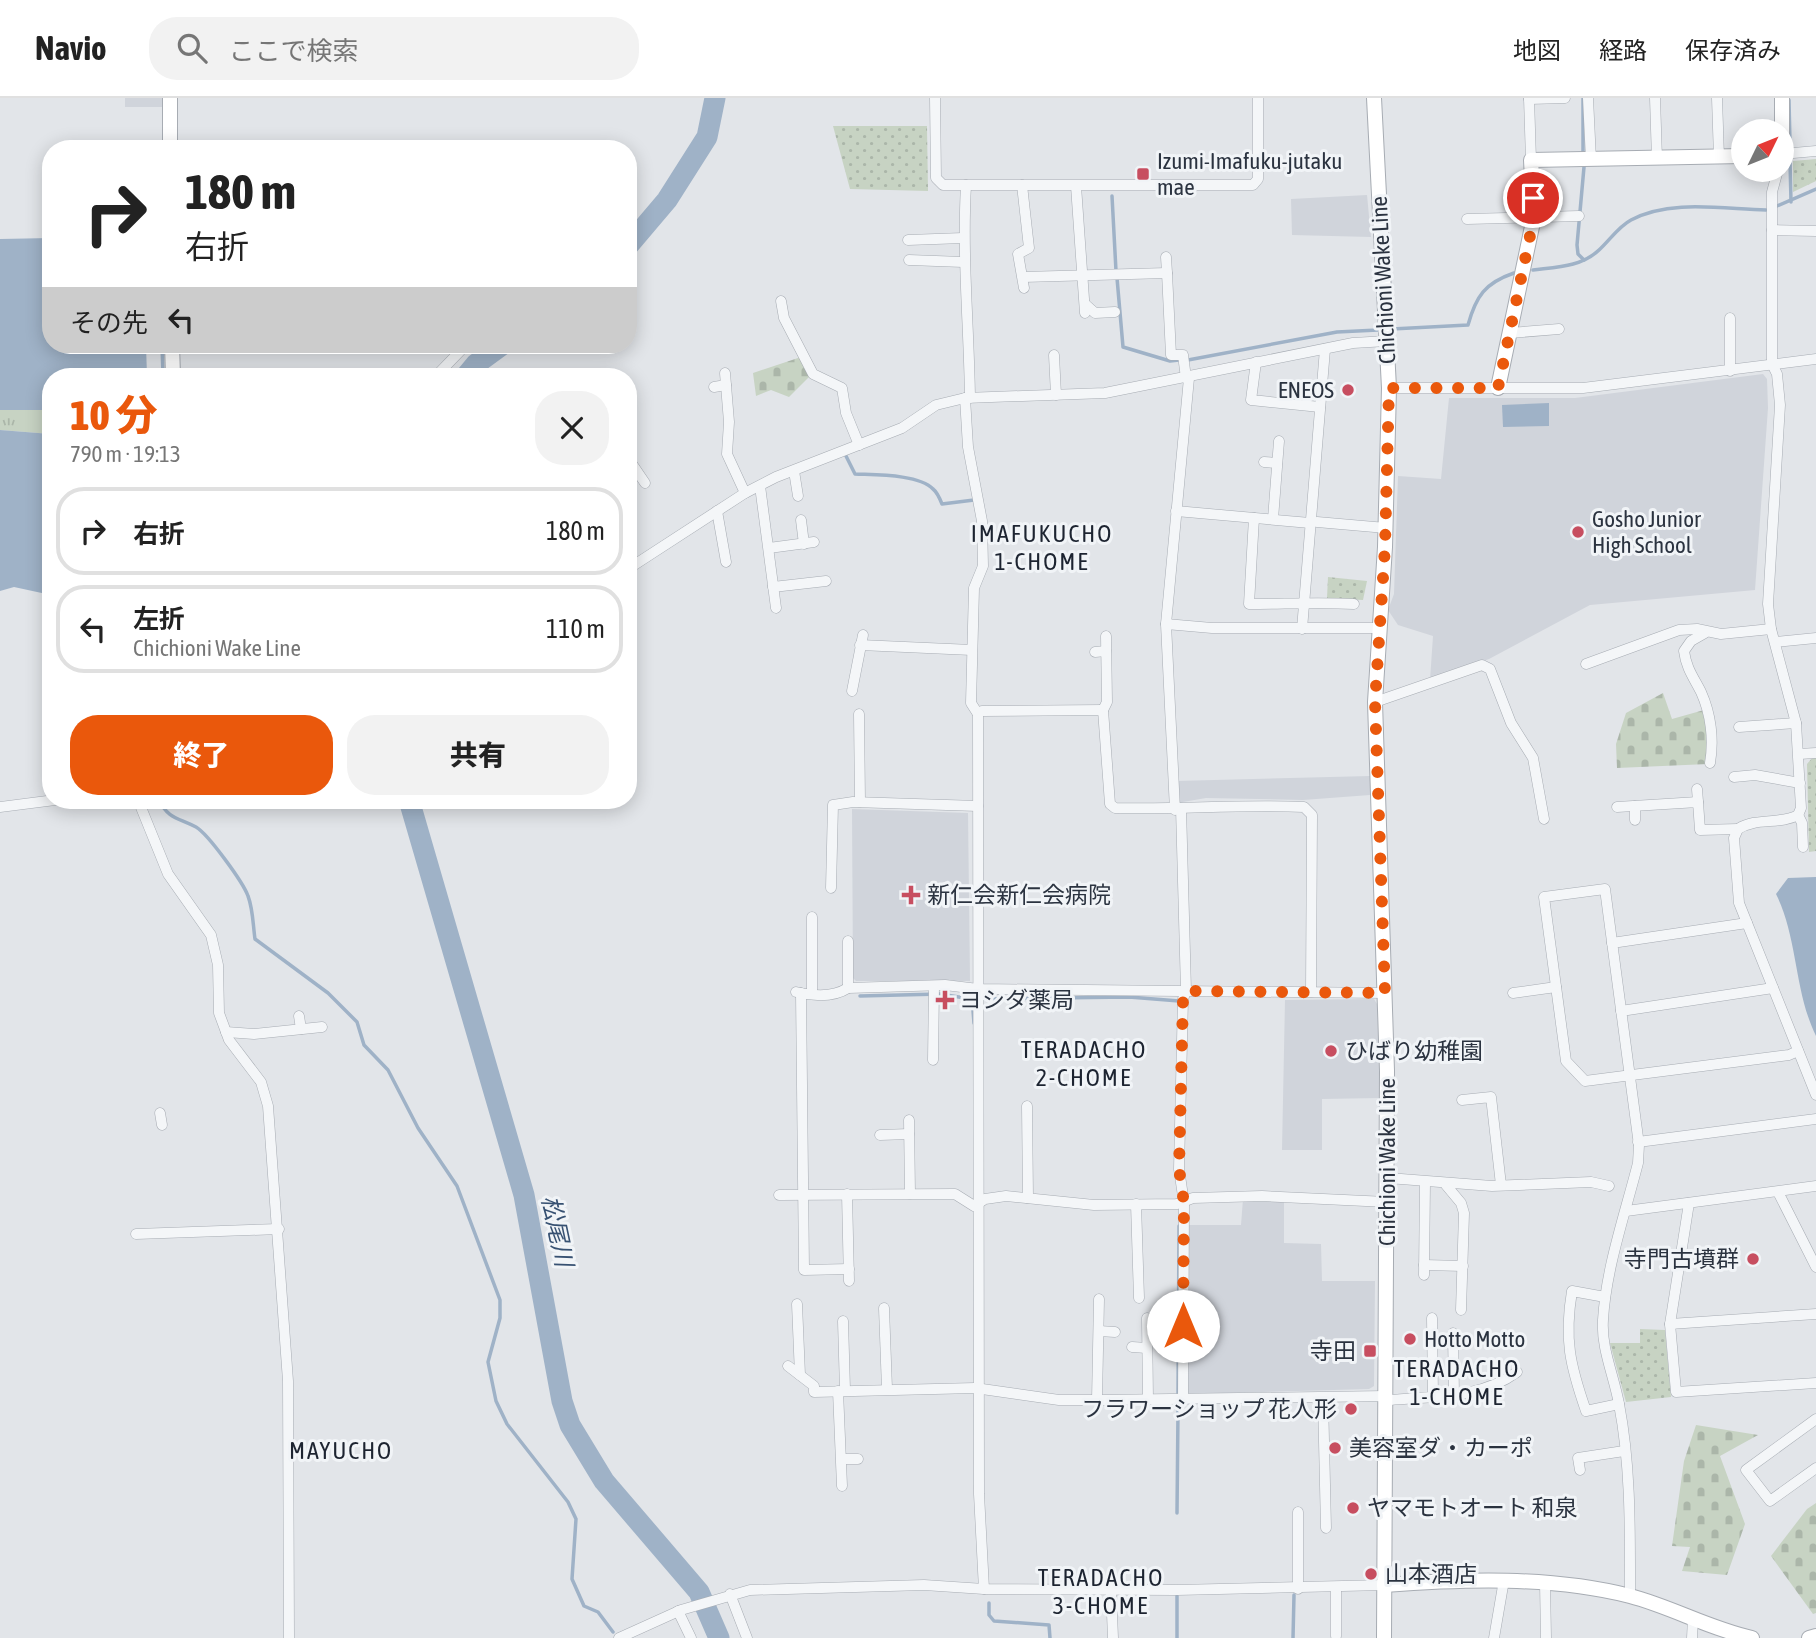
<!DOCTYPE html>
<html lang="ja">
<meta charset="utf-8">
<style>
:root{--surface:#fff;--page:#f2f2f2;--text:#222;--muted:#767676;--line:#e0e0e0;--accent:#ea580c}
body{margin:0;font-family:"Asap Condensed","Noto Sans JP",sans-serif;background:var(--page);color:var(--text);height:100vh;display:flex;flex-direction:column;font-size:26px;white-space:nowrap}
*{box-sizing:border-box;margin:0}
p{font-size:23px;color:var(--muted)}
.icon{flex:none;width:38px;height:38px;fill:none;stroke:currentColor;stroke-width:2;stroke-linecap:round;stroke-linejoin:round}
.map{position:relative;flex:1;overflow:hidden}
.side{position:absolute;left:42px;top:270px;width:595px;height:441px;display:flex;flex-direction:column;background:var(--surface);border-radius:28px;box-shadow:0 4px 18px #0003}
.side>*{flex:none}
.banner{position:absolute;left:42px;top:42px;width:595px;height:214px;border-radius:28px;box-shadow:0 4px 18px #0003;background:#fff;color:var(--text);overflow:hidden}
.needle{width:46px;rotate:47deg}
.tools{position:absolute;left:1731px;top:21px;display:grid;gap:14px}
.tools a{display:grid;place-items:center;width:63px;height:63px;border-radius:50%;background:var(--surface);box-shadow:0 4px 18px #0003;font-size:35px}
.pin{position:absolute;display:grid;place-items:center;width:60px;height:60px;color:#fff;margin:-30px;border:4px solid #fff;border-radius:50%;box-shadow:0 2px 7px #0007}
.me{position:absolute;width:77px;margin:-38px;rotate:0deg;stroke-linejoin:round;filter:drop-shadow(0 0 5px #0008)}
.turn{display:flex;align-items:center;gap:24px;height:147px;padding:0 28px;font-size:32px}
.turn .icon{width:91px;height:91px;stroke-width:2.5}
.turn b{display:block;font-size:49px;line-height:60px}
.then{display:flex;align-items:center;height:66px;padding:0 28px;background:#0003;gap:14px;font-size:26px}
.round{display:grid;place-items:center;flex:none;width:74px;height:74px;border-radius:28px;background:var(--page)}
.overview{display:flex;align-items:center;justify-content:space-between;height:119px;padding:0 28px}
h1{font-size:42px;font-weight:800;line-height:52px;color:var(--accent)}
.button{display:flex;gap:14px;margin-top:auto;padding:14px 28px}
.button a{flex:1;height:80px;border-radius:28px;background:var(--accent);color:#fff;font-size:28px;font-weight:800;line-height:80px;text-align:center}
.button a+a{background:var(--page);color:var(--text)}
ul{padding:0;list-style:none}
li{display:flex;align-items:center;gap:21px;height:88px;margin:0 14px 10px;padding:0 14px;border:4px solid var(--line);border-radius:28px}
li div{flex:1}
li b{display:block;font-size:26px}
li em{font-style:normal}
header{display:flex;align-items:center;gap:42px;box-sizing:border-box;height:98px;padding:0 35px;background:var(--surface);border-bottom:2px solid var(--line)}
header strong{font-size:33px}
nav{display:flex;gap:38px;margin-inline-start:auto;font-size:24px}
.search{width:490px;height:63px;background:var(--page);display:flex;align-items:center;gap:18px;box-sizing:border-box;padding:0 24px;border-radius:28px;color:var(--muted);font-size:26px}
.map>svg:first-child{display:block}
</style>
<header>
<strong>Navio</strong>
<div class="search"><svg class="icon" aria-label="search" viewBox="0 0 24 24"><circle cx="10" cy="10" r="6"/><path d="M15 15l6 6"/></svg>ここで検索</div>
<nav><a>地図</a><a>経路</a><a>保存済み</a></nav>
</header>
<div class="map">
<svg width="1816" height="1540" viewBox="0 0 1816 1540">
<defs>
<pattern id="grass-tufts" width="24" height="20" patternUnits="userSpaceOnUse" patternTransform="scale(1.75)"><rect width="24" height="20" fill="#c7d3c3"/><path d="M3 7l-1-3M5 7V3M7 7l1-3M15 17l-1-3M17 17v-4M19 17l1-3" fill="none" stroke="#abb6a9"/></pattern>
<pattern id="cemetery-stones" width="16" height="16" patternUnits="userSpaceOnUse" patternTransform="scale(1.75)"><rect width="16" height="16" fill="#c7d3c3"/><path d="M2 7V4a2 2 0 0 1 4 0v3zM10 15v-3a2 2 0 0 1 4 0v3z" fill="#abb6a9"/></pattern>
<pattern id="park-dots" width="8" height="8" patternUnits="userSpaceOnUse" patternTransform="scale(1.75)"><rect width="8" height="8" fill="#c7d3c3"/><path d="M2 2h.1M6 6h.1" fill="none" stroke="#abb6a9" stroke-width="1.8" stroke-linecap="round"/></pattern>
</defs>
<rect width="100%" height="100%" fill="#e2e5e9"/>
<g fill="#d0d4db">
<rect x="125" y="0" width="39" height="9"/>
<path d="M1367,97L1371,139L1292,137L1291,101Z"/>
<path d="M1763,276L1767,281L1768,310L1755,492L1590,507L1489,561L1430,582L1433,538L1398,527L1388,512L1394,496L1398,378L1441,381L1449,300H1575Z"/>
<path d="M1370,678V697L1303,702L1206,700L1177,705L1176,683Z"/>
<path d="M852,711L968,715L970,883H856L853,880Z"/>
<path d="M1374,901L1377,906L1380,1000L1322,1001V1052H1282L1285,902Z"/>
<path d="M1243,1101L1284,1102V1145L1321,1146L1322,1183H1375L1374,1288L1369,1291L1186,1296V1127H1241Z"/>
</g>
<path fill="url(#grass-tufts)" d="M0,312H51V336L0,332Z"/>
<g fill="url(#cemetery-stones)">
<path d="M801,259L810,278L789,299L771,292L756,298L753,275Z"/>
<path d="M1663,595L1672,621L1704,612L1709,630L1708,666L1617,670L1616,646L1626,615Z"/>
<path d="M1696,1327L1758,1337L1720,1358L1745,1426L1727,1477L1682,1473L1690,1449L1672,1448L1684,1363Z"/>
<path d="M1816,1405V1515L1813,1516L1771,1458L1807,1411Z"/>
</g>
<g fill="url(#park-dots)">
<path d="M833,28H927L928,93L850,91Z"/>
<path d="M1816,61V83L1793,94V63Z"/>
<path d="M1328,479L1367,483L1363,502L1327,500Z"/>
<path d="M1813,659H1816V753L1809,754L1807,666Z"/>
<path d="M1640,1231L1665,1232L1671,1299L1626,1304L1610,1245H1640Z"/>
</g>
<g fill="#9fb2c7">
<path d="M51,140V247H146L147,278H51V312H0V141Z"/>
<path d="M1549,305V328L1503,329L1502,307Z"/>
<path d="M0,332L51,336V497L14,489L0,493Z"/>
<path d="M1816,779V938C1794,893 1798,840 1776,796L1788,780Z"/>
</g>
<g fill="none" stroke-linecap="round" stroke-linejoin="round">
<g stroke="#9fb2c7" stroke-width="3.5">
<path d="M1583,0V54"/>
<path d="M1789,2L1790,46"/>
<path d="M1790,63L1791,104"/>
<path d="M1584,69L1577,147L1578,156L1584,162"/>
<path d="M1112,98L1116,173"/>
<path d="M1777,108L1816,91"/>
<path d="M1533,172C1557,169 1581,169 1599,152C1610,142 1618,129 1631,122C1670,101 1723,111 1766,112"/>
<path d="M1117,180L1123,249L1170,263L1179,262"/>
<path d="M1392,231L1468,227C1476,198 1485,185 1514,175"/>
<path d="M162,247L163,278"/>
<path d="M1188,262L1337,234L1378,232"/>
<path d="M846,358L855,376C874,377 919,376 933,391C937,394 940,401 942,406L974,402"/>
<path d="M159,702C168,721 179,720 196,729C208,736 243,784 248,798C253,811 253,827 255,841L328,895L357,924L364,947L388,972L418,1030L457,1088L500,1202V1220L488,1264L496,1303L507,1326L568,1404L576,1421L572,1481L584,1508L598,1514L613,1534"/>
<path d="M860,898L940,896L965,900L972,909"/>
<path d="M972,900L974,925"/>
<path d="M989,901L1129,899L1179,903V906"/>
<path d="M1178,1297L1179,1128"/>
<path d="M1177,1415L1178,1313"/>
<path d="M1177,1498V1540"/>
<path d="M989,1505V1517L994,1523L1049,1527L1050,1540"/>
<path d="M1293,1540L1294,1497"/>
</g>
<g stroke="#9fb2c7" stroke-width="21">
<path d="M628,148L667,102L707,39L715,0"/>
<path d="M466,278L476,266L502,247"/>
<path d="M409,702L524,1097L562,1303L570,1327L604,1383L699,1494L719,1540"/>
</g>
<defs>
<g id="street">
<path d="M935,0L936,80L943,87H1253L1258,81V0"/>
<path d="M1529,0L1531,62"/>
<path d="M1588,0L1591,62"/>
<path d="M1655,0L1657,61"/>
<path d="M1717,0L1719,59"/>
<path d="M1529,1L1565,0"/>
<path d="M1782,59V56L1816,53"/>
<path d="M1778,72L1772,94V266L1777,276L1780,307L1768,506L1771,531L1796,625L1801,710L1798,717C1780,727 1756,719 1738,731L1734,740L1739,805L1816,997"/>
<path d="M966,87C962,159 969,228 970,300"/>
<path d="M1022,87L1029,150L1018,156L1024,190"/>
<path d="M1076,88L1085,215"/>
<path d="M1467,121L1579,118"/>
<path d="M1772,132L1816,133"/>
<path d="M908,142L963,140"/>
<path d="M1166,159L1167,175"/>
<path d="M909,162L963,164"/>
<path d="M1023,179L1167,175L1171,257H1183L1186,280"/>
<path d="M781,203L784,220L813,276L842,290L846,315L859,347"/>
<path d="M1085,206L1095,215L1115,214"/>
<path d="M1730,220V273"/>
<path d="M1510,235L1559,231"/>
<path d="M1054,257L1056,297"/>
<path d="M1256,264L1251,302L1320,309"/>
<path d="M725,275L729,324L727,356L745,395"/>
<path d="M436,278L466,247"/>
<path d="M714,289L726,287"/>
<path d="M1389,290H1583L1816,261"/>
<path d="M965,300L968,349L982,423L983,468L974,490L971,605L978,616L979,1396L984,1491"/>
<path d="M628,340L629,339"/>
<path d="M628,360L645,385"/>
<path d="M1264,364L1277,365"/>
<path d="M794,373L798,398"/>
<path d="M760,388L776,510"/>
<path d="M717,413L726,464"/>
<path d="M1176,413L1310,425"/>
<path d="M1254,420L1249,506C1285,506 1319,504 1354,506"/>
<path d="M1273,421L1279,343"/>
<path d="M801,422L804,446"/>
<path d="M1317,424L1386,430"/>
<path d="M769,450L814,444"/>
<path d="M628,471L745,395L776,379L902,330L936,307L965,300L1105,295L1353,245L1387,243"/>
<path d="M773,489L826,483"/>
<path d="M1166,526L1212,530H1380"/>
<path d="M1302,531L1325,251"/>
<path d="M1705,535L1691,543L1684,553C1686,570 1694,580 1701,594C1711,616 1714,642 1710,665"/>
<path d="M1775,544L1816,540"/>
<path d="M860,547L972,552"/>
<path d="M1095,554L1106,553"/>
<path d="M1586,566L1679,532L1697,531L1721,536L1771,531"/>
<path d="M852,593L863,537"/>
<path d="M1375,604L1482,567L1490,571L1511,625L1533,660L1544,721"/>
<path d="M1103,612L1107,604L1106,538"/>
<path d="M859,616L860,704"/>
<path d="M978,616L982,613L1103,612L1110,706L1115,710C1178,712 1240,706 1304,709L1312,717L1311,894"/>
<path d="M1739,629L1796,625"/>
<path d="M1799,656L1816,655"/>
<path d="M1734,679L1755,677L1800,685"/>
<path d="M1697,691L1698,704"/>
<path d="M138,702L168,776L211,837L218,867L219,915L229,942L261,984L268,1008L288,1283L289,1540"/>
<path d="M1635,708V722"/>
<path d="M0,709L55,702"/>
<path d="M1617,709L1698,704L1700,732L1738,731"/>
<path d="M1181,710L1186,893L1183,901L1179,1071L1184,1105L1183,1302"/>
<path d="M1175,712L1166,526L1189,280"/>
<path d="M1798,717L1802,725L1803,749"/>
<path d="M831,790L833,707L853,704L978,708"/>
<path d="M848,843V890"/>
<path d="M1612,845L1747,825"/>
<path d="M796,894C813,898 834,899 848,890L945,887L978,891L1385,895"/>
<path d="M801,895L804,1172L849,1171"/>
<path d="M1513,895L1556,889"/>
<path d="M812,896V819"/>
<path d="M1621,913L1773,890"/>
<path d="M299,918L301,931"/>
<path d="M226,934L254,936L322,929"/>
<path d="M933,962L934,888"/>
<path d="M1462,1002L1491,999L1501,1087"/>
<path d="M1027,1008L1028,1100"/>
<path d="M160,1015L162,1027"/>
<path d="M909,1022L910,1096"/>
<path d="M880,1037L909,1036"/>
<path d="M1638,1044L1816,1021"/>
<path d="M1388,1080L1492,1088L1591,1084L1609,1088"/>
<path d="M1446,1087L1461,1105L1464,1115L1461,1212"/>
<path d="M1778,1094L1816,1169"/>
<path d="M847,1096L849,1183"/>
<path d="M779,1097L955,1096L974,1108L985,1101L1006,1098L1094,1107L1177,1106L1193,1100L1262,1098L1387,1104"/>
<path d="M1689,1105L1670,1226L1676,1294L1816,1285"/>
<path d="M1136,1106L1139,1200"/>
<path d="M1626,1113L1816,1088"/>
<path d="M136,1136L279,1131"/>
<path d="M1424,1167L1463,1168"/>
<path d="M1424,1177L1425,1084"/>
<path d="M1605,1199L1572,1193C1564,1241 1570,1267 1586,1313L1619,1306"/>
<path d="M797,1206L800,1277"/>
<path d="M884,1210L887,1291"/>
<path d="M1147,1220L1148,1302"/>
<path d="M1432,1220L1433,1298"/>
<path d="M843,1223L845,1292"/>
<path d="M1670,1226L1816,1216"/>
<path d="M1099,1233L1115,1234"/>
<path d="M1453,1235L1454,1297"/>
<path d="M1132,1249L1147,1250"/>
<path d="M788,1268L814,1288V1294L975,1290L1059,1302H1102L1385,1298L1390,1302C1434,1298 1480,1301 1517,1274"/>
<path d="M838,1293L842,1388"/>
<path d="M1323,1300L1326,1430"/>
<path d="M1097,1302L1099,1201"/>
<path d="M1816,1321L1746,1372L1770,1403L1816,1370"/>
<path d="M842,1361H858"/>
<path d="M1580,1372L1578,1360L1624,1353"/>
<path d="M1298,1414V1491"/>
<path d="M1545,1485L1546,1540"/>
<path d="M1111,1491L1113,1540"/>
<path d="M730,1496L747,1540"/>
<path d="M1630,1498C1630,1435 1631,1368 1619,1306C1614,1278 1601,1250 1603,1222C1606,1170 1625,1116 1638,1065L1639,1047L1605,791L1544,799L1566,963L1585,983L1789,957L1798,953"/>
<path d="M678,1513L691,1540"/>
<path d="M1336,1538V1489"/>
<path d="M619,1540L681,1512L750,1492L924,1487L984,1491L1177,1492L1384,1487"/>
<path d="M1494,1540L1504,1482"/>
<path d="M1692,1540L1693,1520"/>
</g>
<g id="secondary">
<path d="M1374,0L1389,290L1385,449L1375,604L1387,973L1384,1540"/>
<path d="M170,51V0"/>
<path d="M1782,56V0"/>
<path d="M172,247L173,278"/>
<path d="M1498,290L1534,119L1531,62L1743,58"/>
<path d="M1384,1487C1465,1481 1551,1478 1630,1498C1672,1509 1710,1531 1752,1540"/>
<path d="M1809,1540L1816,1538"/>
</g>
</defs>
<use href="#street" stroke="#a7acb3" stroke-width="11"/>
<use href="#secondary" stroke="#a7acb3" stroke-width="16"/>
<use href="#street" stroke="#f4f6f8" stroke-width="10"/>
<use href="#secondary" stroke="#fff" stroke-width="14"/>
</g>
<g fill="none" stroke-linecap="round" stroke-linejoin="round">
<path stroke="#ea580c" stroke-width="12" stroke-dasharray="0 21.6" d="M1183,1228L1184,1105L1179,1071L1183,901L1186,893L1385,895L1375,604L1385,449L1389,290H1498L1534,119L1533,100"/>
</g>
<g fill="#c74e60" stroke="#f1f4f7" stroke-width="2.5">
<rect x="1136" y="69" width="14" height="14" rx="3.5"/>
<circle cx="1348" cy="292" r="7"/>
<circle cx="1578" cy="434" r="7"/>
<path d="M907.5 786.5h7v7h7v7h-7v7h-7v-7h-7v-7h7z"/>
<path d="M941.5 891.5h7v7h7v7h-7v7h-7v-7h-7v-7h7z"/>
<circle cx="1331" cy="953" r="7"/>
<circle cx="1753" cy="1161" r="7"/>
<circle cx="1410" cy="1241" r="7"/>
<rect x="1363" y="1246" width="14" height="14" rx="3.5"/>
<circle cx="1351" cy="1311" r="7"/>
<circle cx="1335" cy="1350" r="7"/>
<circle cx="1353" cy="1410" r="7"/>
<circle cx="1371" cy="1476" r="7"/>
</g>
<g text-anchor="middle" stroke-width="6" stroke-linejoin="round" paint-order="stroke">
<g font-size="23" fill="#2b3340" stroke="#f1f4f7" text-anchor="start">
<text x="1157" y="71">Izumi-Imafuku-jutaku<tspan x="1157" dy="26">mae</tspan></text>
<text x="1334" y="300" text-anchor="end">ENEOS</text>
<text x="1592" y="429">Gosho Junior<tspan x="1592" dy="26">High School</tspan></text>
<text x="927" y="805">新仁会新仁会病院</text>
<text x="959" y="910">ヨシダ薬局</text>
<text x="1345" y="961">ひばり幼稚園</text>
<text x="1739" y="1169" text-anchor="end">寺門古墳群</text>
<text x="1424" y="1249">Hotto Motto</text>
<text x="1356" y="1261" text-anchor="end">寺田</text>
<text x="1337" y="1319" text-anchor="end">フラワーショップ 花人形</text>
<text x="1349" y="1358">美容室ダ・カーポ</text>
<text x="1367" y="1418">ヤマモトオート 和泉</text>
<text x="1385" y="1484">山本酒店</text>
</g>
<g font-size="23" fill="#2b3340" stroke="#f1f4f7">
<text transform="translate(1383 182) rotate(-93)" y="8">Chichioni Wake Line</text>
<text transform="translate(1387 1064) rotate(-90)" y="8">Chichioni Wake Line</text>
</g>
<g font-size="24" letter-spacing="2" fill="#1d2431" stroke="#f1f4f7">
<text x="1042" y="444">IMAFUKUCHO<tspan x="1042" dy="28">1-CHOME</tspan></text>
<text x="1084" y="960">TERADACHO<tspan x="1084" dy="28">2-CHOME</tspan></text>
<text x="1457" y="1279">TERADACHO<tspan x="1457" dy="28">1-CHOME</tspan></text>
<text x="341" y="1361">MAYUCHO</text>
<text x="1101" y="1488">TERADACHO<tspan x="1101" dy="28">3-CHOME</tspan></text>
</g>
<g font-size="24" font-style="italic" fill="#375172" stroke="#f1f4f7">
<text transform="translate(557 1133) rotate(78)" y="8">松尾川</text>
</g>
</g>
</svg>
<div class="tools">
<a><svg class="needle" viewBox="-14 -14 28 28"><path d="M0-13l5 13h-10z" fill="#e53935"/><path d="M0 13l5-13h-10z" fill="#767676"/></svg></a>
</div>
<div class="pin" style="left:1533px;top:100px;background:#d93025"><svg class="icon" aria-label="arrive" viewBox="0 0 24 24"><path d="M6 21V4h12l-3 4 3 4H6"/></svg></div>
<svg class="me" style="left:1183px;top:1228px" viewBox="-20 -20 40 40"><circle r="19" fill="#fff"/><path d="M0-13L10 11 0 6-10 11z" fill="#ea580c"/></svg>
<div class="banner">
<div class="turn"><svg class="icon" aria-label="right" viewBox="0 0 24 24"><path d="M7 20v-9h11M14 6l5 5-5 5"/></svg><div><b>180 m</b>右折</div></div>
<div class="then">その先<svg class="icon" aria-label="left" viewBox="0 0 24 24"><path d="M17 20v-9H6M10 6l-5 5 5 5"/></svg></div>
</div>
<section class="side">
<div class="overview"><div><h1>10 分</h1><p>790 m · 19:13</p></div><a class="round"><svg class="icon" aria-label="close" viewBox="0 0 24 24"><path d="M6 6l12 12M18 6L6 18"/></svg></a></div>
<ul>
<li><svg class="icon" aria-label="right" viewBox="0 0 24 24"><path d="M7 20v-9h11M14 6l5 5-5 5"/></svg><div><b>右折</b></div><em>180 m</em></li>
<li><svg class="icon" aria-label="left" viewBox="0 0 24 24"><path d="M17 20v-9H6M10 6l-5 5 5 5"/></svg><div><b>左折</b><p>Chichioni Wake Line</p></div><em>110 m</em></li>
</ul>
<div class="button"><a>終了</a><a>共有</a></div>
</section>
</div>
